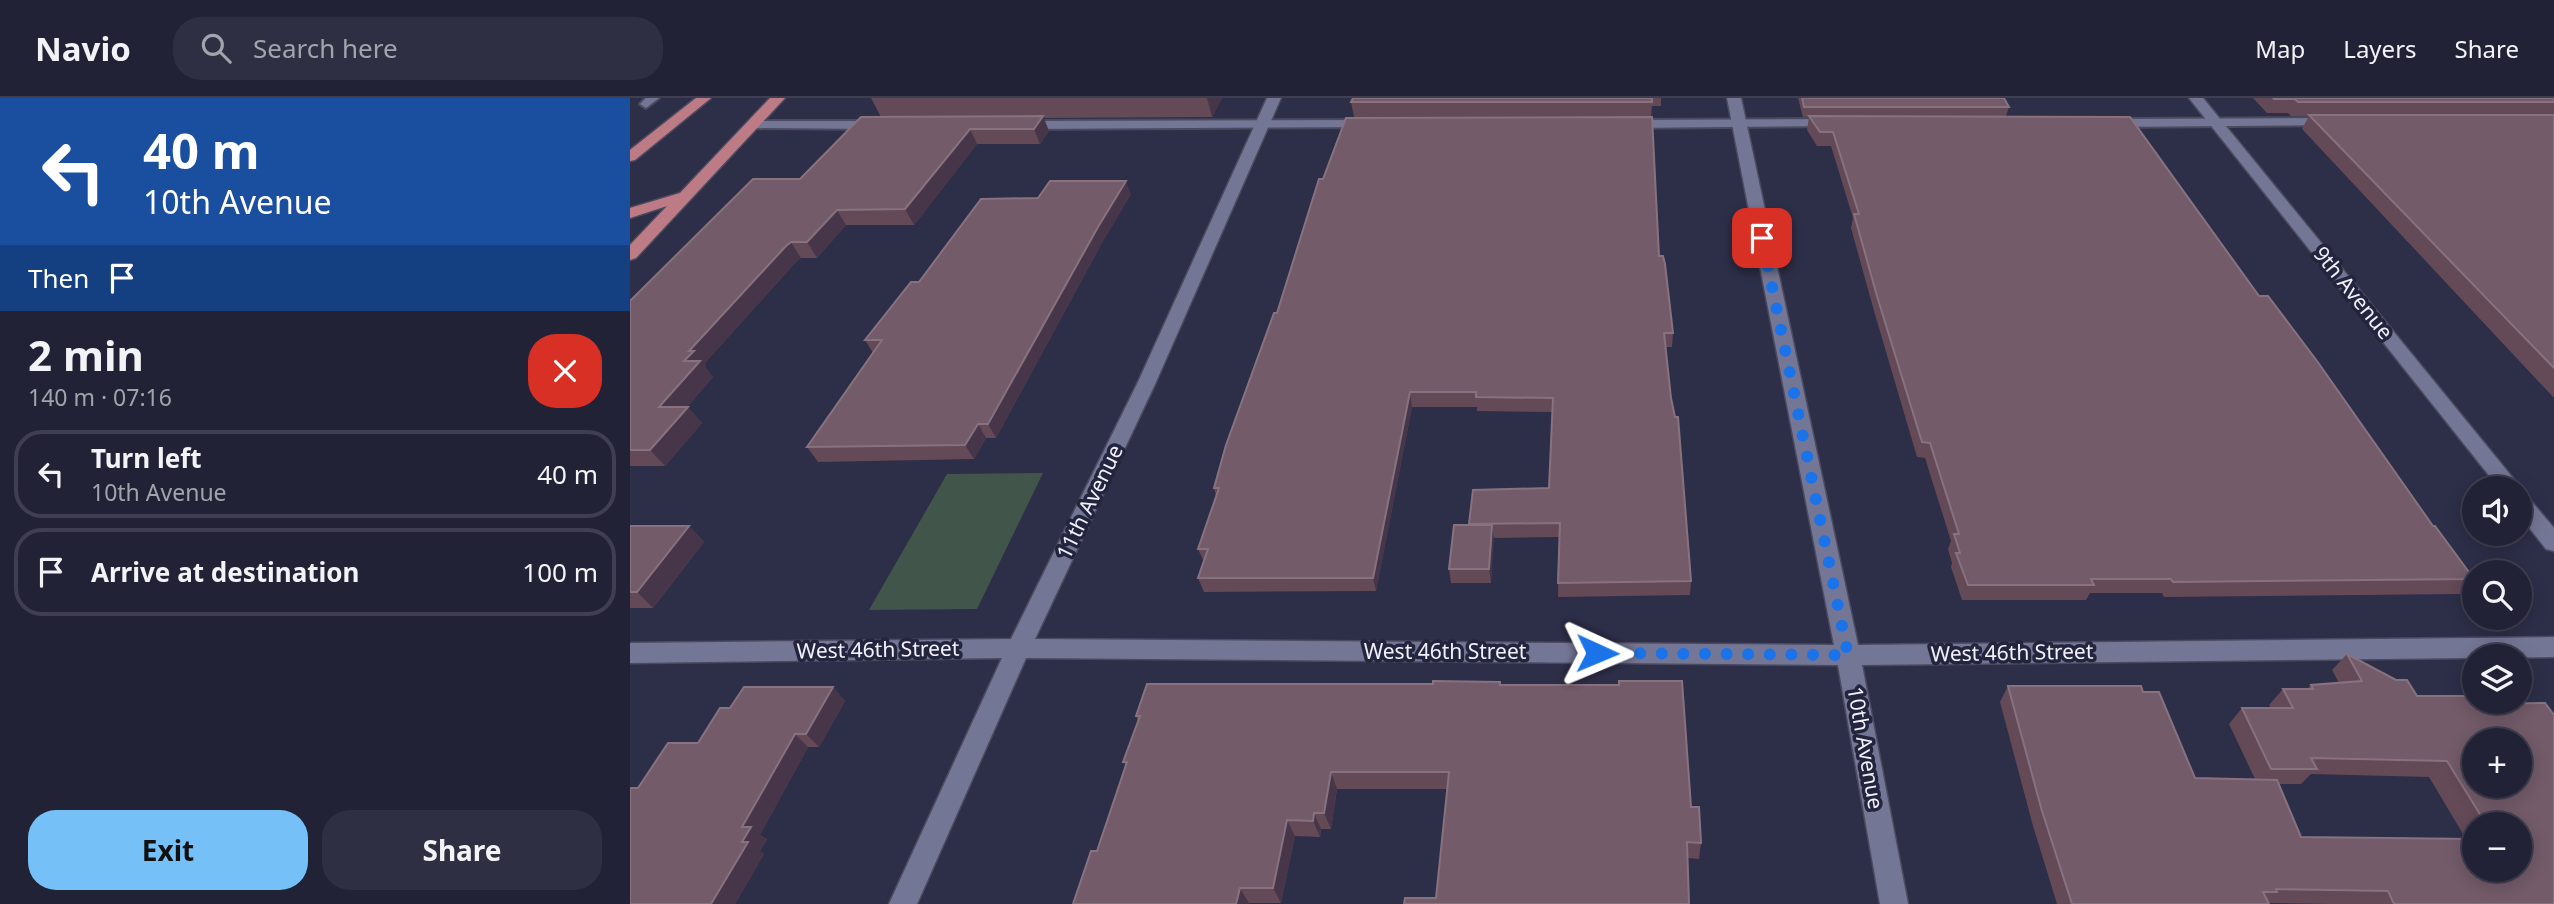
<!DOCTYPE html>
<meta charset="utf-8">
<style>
:root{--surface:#222236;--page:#2e2f42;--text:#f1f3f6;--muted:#a2a4ad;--line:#3f3f51;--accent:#75c0f6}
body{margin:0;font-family:"Noto Sans",sans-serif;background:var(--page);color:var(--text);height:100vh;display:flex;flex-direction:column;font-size:26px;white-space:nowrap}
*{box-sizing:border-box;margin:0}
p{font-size:23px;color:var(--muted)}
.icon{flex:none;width:38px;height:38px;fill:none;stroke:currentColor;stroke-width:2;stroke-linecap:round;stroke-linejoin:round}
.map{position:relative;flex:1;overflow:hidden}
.side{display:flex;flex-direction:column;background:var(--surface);width:630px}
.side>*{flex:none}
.top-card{background:#1a4fa0;color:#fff;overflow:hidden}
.fabs{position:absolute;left:1832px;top:378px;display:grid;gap:14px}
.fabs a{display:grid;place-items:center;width:70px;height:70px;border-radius:50%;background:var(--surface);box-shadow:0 4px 18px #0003,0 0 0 2px var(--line);font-size:35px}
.pin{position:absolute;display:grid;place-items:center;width:60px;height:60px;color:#fff;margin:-30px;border-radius:14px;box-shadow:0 4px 10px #0006}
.me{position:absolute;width:77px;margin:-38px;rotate:91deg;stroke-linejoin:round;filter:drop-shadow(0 0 5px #0008)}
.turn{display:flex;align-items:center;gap:24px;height:147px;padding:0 28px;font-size:32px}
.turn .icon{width:91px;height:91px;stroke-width:2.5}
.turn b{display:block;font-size:49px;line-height:60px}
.then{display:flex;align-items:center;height:66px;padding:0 28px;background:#0003;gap:14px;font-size:26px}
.round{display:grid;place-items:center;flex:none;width:74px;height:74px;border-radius:28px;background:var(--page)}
.overview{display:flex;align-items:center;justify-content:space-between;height:119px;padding:0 28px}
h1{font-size:42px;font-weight:700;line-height:52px}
.primary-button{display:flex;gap:14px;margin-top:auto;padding:14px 28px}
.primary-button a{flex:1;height:80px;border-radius:28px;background:var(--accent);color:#111;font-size:28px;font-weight:700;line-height:80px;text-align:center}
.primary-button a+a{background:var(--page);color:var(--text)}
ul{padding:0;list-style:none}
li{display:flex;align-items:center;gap:21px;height:88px;margin:0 14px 10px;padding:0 14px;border:4px solid var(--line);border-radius:28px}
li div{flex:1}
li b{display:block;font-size:26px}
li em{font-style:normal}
header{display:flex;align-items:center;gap:42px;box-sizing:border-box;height:98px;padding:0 35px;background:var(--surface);border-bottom:2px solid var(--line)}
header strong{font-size:33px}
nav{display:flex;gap:38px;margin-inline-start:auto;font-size:24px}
.search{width:490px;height:63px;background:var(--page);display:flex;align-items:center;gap:18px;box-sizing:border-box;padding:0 24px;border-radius:28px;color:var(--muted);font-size:26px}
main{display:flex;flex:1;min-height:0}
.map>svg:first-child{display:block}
</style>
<header>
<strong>Navio</strong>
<div class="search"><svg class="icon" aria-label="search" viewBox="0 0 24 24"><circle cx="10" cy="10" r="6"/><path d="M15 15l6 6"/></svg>Search here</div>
<nav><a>Map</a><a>Layers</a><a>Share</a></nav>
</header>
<main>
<section class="side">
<div class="top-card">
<div class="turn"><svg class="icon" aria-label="left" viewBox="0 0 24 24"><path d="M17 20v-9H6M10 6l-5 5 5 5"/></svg><div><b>40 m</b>10th Avenue</div></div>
<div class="then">Then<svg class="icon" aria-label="arrive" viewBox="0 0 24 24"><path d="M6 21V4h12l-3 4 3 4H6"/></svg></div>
</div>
<div class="overview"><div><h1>2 min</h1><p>140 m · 07:16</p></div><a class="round" style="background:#d93025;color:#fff"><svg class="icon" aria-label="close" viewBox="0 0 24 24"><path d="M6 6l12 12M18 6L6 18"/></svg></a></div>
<ul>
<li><svg class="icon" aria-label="left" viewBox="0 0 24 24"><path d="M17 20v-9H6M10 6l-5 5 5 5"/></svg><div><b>Turn left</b><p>10th Avenue</p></div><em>40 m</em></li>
<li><svg class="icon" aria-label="arrive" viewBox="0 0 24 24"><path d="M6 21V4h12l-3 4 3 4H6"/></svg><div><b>Arrive at destination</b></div><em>100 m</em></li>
</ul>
<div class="primary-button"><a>Exit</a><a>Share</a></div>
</section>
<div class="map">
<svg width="1924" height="806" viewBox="0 0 1924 806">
<rect width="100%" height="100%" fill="#2d2e48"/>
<path fill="#41554a" d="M413,375L347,511L239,512L317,376Z"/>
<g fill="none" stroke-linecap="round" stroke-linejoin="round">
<defs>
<g id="service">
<path d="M16,0H29L16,10L10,6Z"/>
<path d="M1699,20L1705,24L1704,27L1481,29L1475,25L1481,21Z"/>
<path d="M1202,21L1208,25L1207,28L998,30L992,26L998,22Z"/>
<path d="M740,22L746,26L745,29L392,31L386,27L392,23Z"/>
<path d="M122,23H247L253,27L247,31L117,30L116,27Z"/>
</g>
<g id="minor">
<path d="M637,0H651L526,284L405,541L1204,547L1097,0H1111L1228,547L1924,539V559L1232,567L1278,806H1250L1208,567L396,560L287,806H259L372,560L0,565V545L381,541L508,284Z"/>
<path d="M1559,0H1573L1887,385L1890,390V391L1869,390Z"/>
<path d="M1890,395L1897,398L1924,430V453L1916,451L1890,418Z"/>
</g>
<g id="primary">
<path d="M66,0H81L5,62L0,63V52Z"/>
<path d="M140,0H155L6,160L0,162V147L37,108L0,120V110L50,95Z"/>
</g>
</defs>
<use href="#service" stroke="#4b4a5f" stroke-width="4"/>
<use href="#minor" stroke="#4b4a5f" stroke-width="3"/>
<use href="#primary" stroke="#4b4a5f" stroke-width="3"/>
<use href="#service" fill="#747695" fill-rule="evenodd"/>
<use href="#minor" fill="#747695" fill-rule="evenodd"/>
<use href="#primary" fill="#bd7b85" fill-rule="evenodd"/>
</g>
<g fill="#644957" fill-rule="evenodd">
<path d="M241,0H592L582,19L413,20L419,33L410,46H347L284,127H216L187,160H171L166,164L74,266L76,268L75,269L83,279L57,309L72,325L35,368H0V203L170,81L251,19Z"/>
<path d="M723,0H1031V8H1022L1021,19H724L721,4Z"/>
<path d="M1168,0H1374L1379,9L1376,18L1629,198L1803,428L1844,481L1830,496L1534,499L1532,495H1460L1456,502H1332L1321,469L1322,465L1318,451L1321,443L1295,360L1287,359L1244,213L1221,130L1223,120L1201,48H1187L1177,32L1179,19H1173Z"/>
<path d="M1623,0H1924V300L1672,31L1679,18H1661L1658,15H1637Z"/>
<path d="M501,96L473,143L366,340H356L344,361L188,364L177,349L243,255L235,242Z"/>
<path d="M1029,158L1043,235L1042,249H1035L1061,483L1060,497L928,499L929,439L863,440L861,485H821L819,471L839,427L919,390L922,314L847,313V309H782L746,493L574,494L568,480L574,464L568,451L586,398L584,390Z"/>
<path d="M0,428H59L74,444L23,510H0Z"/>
<path d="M1717,556L1766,582H1777L1787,598H1837L1842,606L1915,605L1924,617V806H1699L1638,805L1639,806H1427L1403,728L1370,604L1378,588H1511L1513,594H1529L1565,680L1625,681L1599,626L1612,610H1641L1639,607L1653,591H1677L1681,587L1709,585L1702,572ZM1844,642H1890V688H1844ZM1681,676L1799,679L1836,741L1671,739L1648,686H1671ZM1844,726H1890V772H1844Z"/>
<path d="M870,587L1061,709L1071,745L1069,761L1058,760L806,800L817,691H707L701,731H691L690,739L665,738L651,805H619L467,753L496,668L493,664L508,623L506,618Z"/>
<path d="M203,589L215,603L189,649H178L130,737L137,741L130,753L134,756L105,806H0L8,690L68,645L100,610Z"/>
</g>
<g fill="#47364a">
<path d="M577,0H592L582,19Z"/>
<path d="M413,18L419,33L410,46L404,31Z"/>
<path d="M340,31L347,46L284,127L275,111Z"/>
<path d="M496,83L501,96L473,143L366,340L358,326L468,129Z"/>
<path d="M207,112L216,127L187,160L177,144Z"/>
<path d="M161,144L171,160L166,164L74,266L76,268L75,269L83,279L43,325L29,309L59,253L156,148Z"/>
<path d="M780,294L782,309L746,493L743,480Z"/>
<path d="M58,309L72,325L35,368L20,352Z"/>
<path d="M348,326L356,340L344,361L335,347Z"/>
<path d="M862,427L864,441L861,485L859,471Z"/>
<path d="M59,428L74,444L23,510L7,494Z"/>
<path d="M203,589L215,603L189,649L176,636Z"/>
<path d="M165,636L178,649L130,737L137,741L130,753L134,756L105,806H81L112,744V729Z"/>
<path d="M701,674L707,691L701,731L694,715Z"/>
<path d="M684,715L691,731L690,739L683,723Z"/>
<path d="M657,722L665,738L651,805L643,790Z"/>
<path d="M610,790L619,805V806H606Z"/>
</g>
<g fill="#735b69" stroke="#877280" stroke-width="2" fill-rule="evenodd">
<path d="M723,0H1022V4H721Z"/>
<path d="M1172,0H1374L1379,9H1174Z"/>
<path d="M1643,0H1924V4H1668L1665,1H1644Z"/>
<path d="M1679,17H1924V270Z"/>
<path d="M413,18L404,31H340L275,111L207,112L177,144H161L156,148L59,253H64L54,263H70L29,309H58L20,352H0V203L123,81H170L231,19Z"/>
<path d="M1179,18L1500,19L1629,198H1638L1687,263L1803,428H1805L1844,481L1543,484L1541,481H1461L1464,487H1338L1326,455H1330L1324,436H1329L1300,345L1292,344L1247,198L1224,116H1229L1203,34H1190Z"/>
<path d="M1022,19L1029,158H1033L1035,166L1043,235H1034L1041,300L1045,319H1048L1061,483L928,485L930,425L839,426L843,392L919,390L923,300L846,299V294H780L743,480H568L578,451H568L589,390H584L596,347L644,215H647L689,81H693L716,20Z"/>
<path d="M420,83H496L468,129L358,326H348L335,347L177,349L252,242H235L281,184H289L351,101L408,100Z"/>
<path d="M824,427H862L859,471H819Z"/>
<path d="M0,428H59L7,494H0Z"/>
<path d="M1717,556L1766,582H1777L1787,598H1837L1842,606L1915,605L1924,617V806H1764L1758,793L1646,791L1647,794H1633L1639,806H1442L1412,713L1378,588H1511L1513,594H1529L1565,680L1647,682L1671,739L1844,741V772H1890V726H1856L1817,663L1681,660L1687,671H1641L1612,610H1663L1653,591H1683L1681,587L1732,583ZM1844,642H1890V688H1844Z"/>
<path d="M803,583L870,584V587H989V583H1052L1061,709H1069L1071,745L1057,744L1059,806H774L775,800H806L819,674H701L694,715H684L683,723L657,722L643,790H610L606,806H443L461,753H467L497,664H493L510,618H506L517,586H803Z"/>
<path d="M114,589H203L176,636H165L112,729H121L112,744H118L81,806H0V690H8L38,645H68L90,610H100Z"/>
</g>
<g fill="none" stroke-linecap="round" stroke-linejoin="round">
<path stroke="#1a73e8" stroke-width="12" stroke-dasharray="0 21.6" d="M967,555L1218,557L1132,140"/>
</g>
<g text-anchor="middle" stroke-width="7" stroke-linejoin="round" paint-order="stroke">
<g font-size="21" fill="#f1f1fc" stroke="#23243d">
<text transform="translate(1723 195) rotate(51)" y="7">9th Avenue</text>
<text transform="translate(460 404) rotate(-64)" y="7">11th Avenue</text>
<text transform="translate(248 552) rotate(-1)" y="7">West 46th Street</text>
<text x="815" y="561">West 46th Street</text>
<text transform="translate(1382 555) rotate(-1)" y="7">West 46th Street</text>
<text transform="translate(1235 650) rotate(80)" y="7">10th Avenue</text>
</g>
</g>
</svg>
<div class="fabs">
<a><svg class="icon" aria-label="sound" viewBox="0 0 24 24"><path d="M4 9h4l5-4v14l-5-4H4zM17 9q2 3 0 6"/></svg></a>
<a><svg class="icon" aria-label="search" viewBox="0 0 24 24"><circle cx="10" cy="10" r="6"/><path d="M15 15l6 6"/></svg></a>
<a><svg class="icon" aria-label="layers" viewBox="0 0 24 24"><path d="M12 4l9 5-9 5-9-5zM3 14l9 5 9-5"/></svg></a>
<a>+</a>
<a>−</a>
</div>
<div class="pin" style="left:1132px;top:140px;background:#d93025"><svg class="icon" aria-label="arrive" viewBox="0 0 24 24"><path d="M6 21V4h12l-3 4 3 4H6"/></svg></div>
<svg class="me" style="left:967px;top:555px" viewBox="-20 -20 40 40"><path d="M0-17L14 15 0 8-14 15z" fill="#1a73e8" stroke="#fff" stroke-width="4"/></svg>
</div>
</main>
